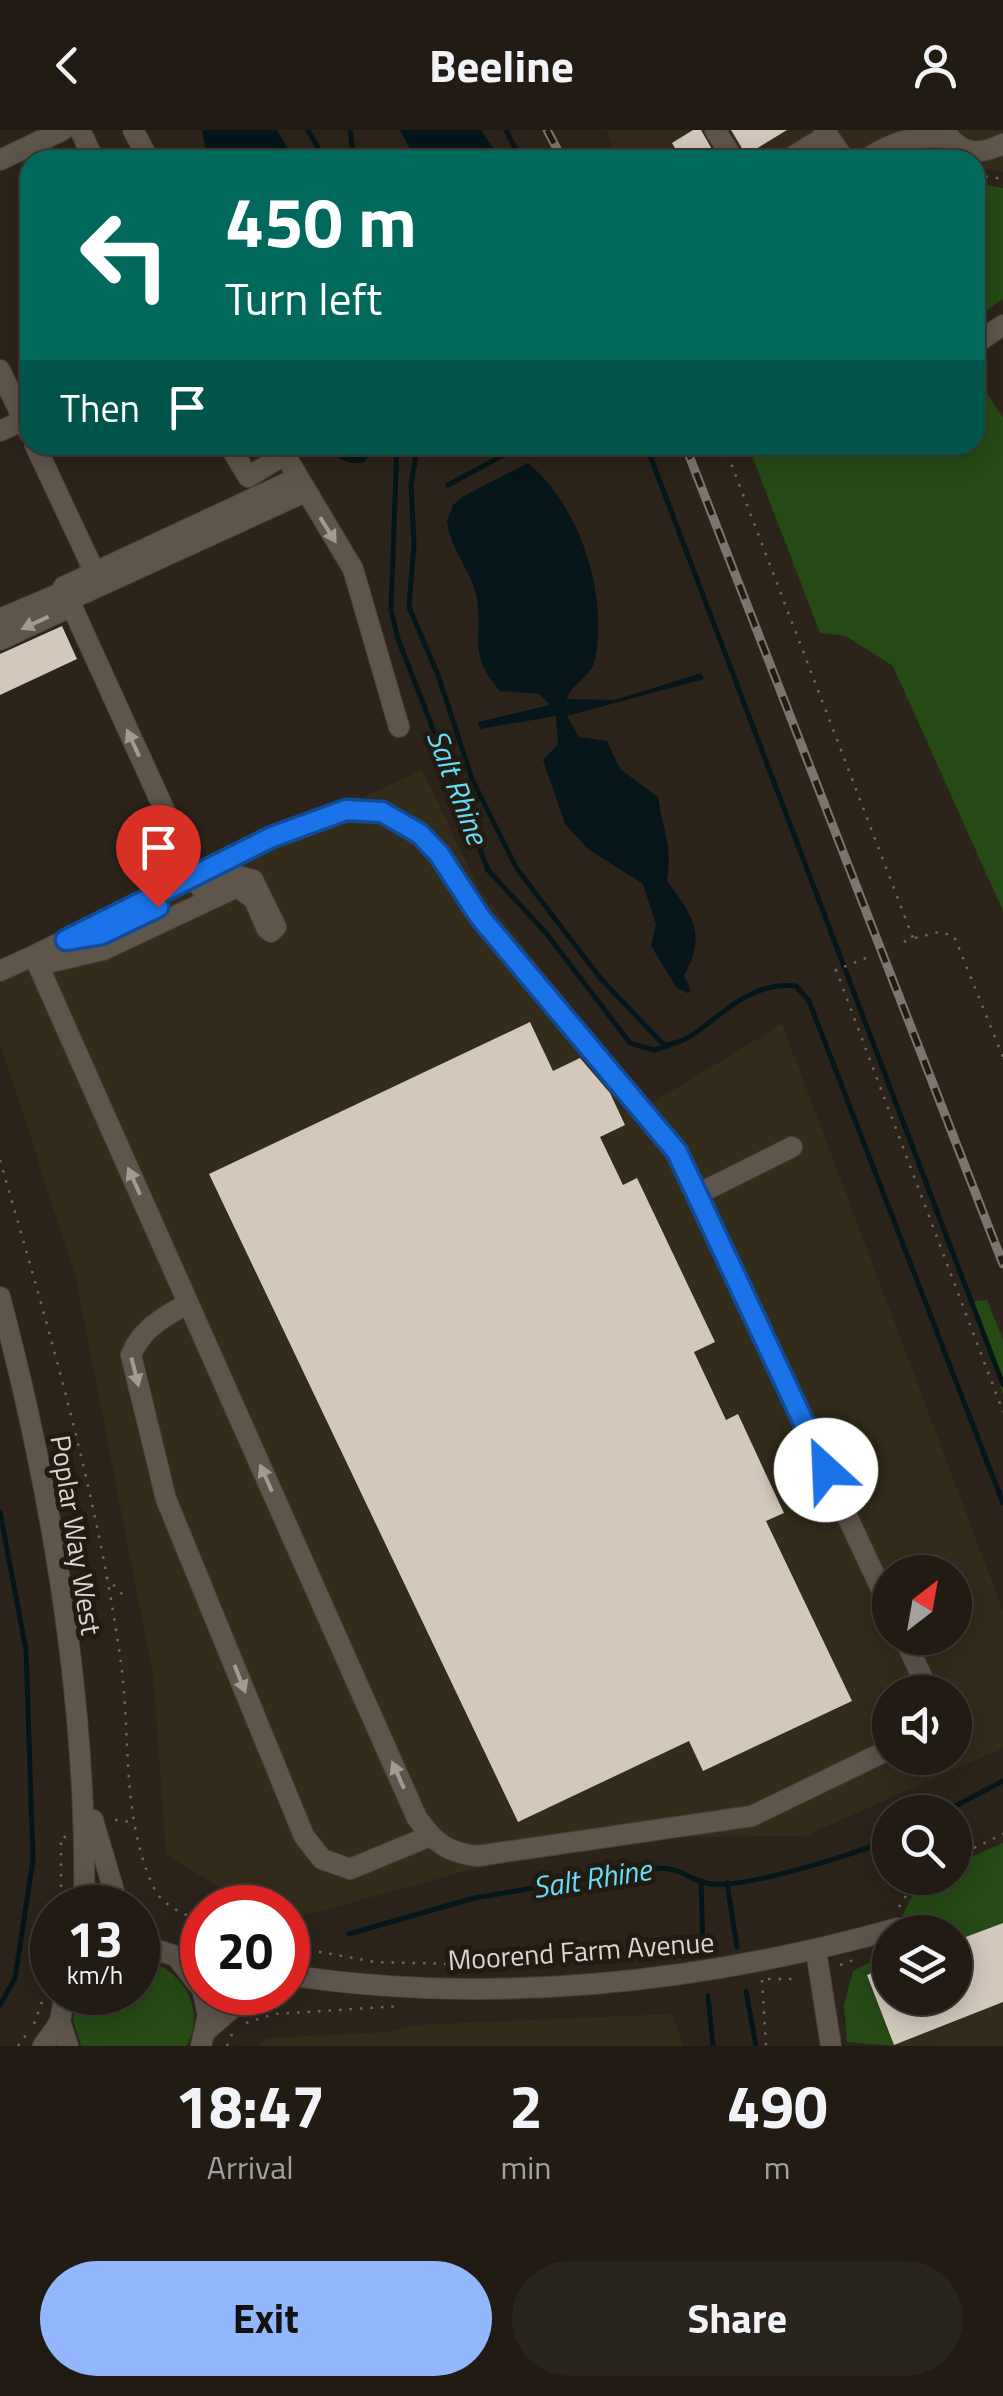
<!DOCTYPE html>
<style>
:root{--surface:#211b14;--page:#29241d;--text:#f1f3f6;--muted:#a2a1a0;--line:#3e3934;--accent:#92b7fd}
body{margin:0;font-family:"Titillium Web",sans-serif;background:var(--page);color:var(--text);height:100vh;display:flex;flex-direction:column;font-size:38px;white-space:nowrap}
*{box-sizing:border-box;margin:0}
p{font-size:32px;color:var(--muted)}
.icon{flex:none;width:55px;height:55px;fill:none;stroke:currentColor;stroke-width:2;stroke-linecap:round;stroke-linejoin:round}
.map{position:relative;height:1916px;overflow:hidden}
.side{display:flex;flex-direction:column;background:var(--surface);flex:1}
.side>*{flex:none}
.top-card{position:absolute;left:20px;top:20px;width:965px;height:305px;border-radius:30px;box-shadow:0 5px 25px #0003,0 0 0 2px var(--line);background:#00695c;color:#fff;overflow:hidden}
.needle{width:65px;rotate:31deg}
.fabs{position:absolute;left:872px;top:1425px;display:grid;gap:20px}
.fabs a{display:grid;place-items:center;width:100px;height:100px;border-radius:50%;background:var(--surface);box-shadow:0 5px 25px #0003,0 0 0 2px var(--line);font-size:50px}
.speed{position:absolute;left:30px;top:1755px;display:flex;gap:20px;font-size:50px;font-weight:700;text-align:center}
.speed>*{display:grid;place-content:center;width:130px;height:130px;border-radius:50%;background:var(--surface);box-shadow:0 5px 25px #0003,0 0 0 2px var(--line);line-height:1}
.speed small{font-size:25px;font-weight:400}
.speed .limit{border:15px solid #d22;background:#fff;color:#111}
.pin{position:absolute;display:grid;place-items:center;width:85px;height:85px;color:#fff;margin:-102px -42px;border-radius:50% 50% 50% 0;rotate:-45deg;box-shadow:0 0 10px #0007}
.pin .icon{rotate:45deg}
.me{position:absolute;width:110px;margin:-55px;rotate:335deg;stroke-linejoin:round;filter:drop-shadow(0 0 8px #0008)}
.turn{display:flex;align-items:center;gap:35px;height:210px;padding:0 40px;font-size:45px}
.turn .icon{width:130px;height:130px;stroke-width:2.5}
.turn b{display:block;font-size:70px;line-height:85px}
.then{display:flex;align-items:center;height:95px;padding:0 40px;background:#0003;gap:20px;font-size:38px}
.eta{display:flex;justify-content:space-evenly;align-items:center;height:170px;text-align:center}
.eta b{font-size:60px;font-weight:700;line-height:70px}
.button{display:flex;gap:20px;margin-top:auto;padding:20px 40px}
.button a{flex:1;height:115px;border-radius:60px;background:var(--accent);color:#111;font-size:40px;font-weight:700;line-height:115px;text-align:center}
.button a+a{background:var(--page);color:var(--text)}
header{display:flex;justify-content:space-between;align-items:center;height:130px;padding:0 40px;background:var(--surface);font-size:45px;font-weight:700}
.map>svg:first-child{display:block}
</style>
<header><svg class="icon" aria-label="back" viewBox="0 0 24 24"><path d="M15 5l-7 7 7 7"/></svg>Beeline<svg class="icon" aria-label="person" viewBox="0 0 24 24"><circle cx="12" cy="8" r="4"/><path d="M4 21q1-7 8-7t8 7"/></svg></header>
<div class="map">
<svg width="1003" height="1916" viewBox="0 0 1003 1916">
<rect width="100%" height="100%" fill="#2c241b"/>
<g fill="#332c1b" fill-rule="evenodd">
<path d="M606,0H1003V42L975,37V30L923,27L617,30Z"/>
<path d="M422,640L479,759L648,975L782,894L1003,1481V1618L805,1706L681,1707L477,1738L288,1790V1778L251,1777L166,1724L153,1545L75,1144L0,913V836ZM890,1442H955V1508H890ZM890,1562H955V1628H890Z"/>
<path d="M1003,1793V1916H894L867,1845L890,1868H955V1811Z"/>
<path d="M672,1884L684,1916H256L267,1908L387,1902L414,1895Z"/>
</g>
<g fill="#254a14">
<path d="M975,53L1003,58V169L975,188Z"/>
<path d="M975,245L1003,288V781L893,536L846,506L820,503L748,315H975Z"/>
<path d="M987,1170L1003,1210V1264L969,1172Z"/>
<path d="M1003,1713V1793L955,1811V1802H904L901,1788L921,1749L955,1748V1734Z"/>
<path d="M890,1822V1836L868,1845L894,1916L847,1912L844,1875L853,1841Z"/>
<path d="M138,1828C177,1834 210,1877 186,1916H81L73,1889L79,1863L138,1862Z"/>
</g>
<g fill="#061519">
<path d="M202,0H277L294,30H207Z"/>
<path d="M400,0H481L501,30H416Z"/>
<path d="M331,315H377L364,332C351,336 334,330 331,315Z"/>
<path d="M528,333C579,375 607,460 596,526C593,547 571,553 567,569L615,570L701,543L704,549L567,586L579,607L607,611L620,639L658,667C663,702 673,715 667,751C691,783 708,805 684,845L691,861L687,863L677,858L651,816L656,795L643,754L588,719L565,694L543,630L558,614L556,586L480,599L478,592L550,575L539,564L500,561C465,521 485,506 476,464C470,439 448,415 447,390L453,375L462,367Z"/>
</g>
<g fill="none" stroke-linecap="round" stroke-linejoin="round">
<g stroke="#061519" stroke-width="5">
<path d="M308,0L325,30"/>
<path d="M350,0L354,30"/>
<path d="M506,0L521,30"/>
<path d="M397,315L391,480L398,509L488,740L546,803L630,913L654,920L668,916"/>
<path d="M418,315L411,354L414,414L409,477L438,545L472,649L517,739L601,849L664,915C706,913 733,850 796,856L809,871L1003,1373"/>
<path d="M646,315L1003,1255"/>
<path d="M448,355L522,315"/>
<path d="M0,1382L26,1520L33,1730L15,1848L0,1875"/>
<path d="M944,1682L1003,1651"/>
<path d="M701,1751L703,1818"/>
<path d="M727,1753L737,1817"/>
<path d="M349,1804L474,1768L654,1738C685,1738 682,1747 706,1753C738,1762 857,1723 890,1709"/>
<path d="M746,1861L756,1916"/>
<path d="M708,1866L713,1916"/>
</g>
</g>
<g fill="#d2c8bc">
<path d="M693,0H701L718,30H682L672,13Z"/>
<path d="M731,0H787L746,25Z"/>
<path d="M62,496L77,529L0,565V524Z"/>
<path d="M530,892L553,941L580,928L610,963L625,995L600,1007L623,1055L637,1048L715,1212L694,1222L726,1290L738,1284L784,1383L766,1391L852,1571L703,1641L689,1611L518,1692L209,1044Z"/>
<path d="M1003,1793V1872L894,1915L867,1845L890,1836V1868H955V1811Z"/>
</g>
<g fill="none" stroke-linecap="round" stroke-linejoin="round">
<defs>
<g id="minor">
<path d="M80,0L94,30"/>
<path d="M133,0L149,30"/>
<path d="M715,0L734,30"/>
<path d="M824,0L845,30"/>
<path d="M944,0C961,25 977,26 1003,14"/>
<path d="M0,30L63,0"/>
<path d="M787,30L828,5"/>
<path d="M865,30C894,11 914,5 950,8"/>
<path d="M975,214L1003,195"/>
<path d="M0,240L30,304"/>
<path d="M0,301L24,290"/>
<path d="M35,315L94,441"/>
<path d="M229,315L248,347L276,330L279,315"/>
<path d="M279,315L353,439L399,597"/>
<path d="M67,471L305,362"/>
<path d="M0,489L63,462"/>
<path d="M0,510L70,477"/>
<path d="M174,701L63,457L297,348"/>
<path d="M33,826L273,707L345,680L382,682L420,704L439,724L480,787L677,1022L890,1478"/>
<path d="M38,835L417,1688C435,1713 446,1722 477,1726L752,1686L890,1619"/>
<path d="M0,841L33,826L38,835L103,820L237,757L254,769L267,799L271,802L276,797L253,750L231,744L200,757"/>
<path d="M698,1064L792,1017"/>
<path d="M0,1167C52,1364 88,1574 84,1778"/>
<path d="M188,1173C164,1187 142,1198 131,1225L166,1369L304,1706L322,1729L350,1739L430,1706"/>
<path d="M904,1508L929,1562"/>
<path d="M93,1690L119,1778"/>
<path d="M138,1814L176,1826L202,1859"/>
<path d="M816,1821L831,1916"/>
<path d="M288,1845C490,1876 702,1853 898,1798"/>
<path d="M65,1862L60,1892L68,1916"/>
<path d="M207,1900L238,1873L271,1862"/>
<path d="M43,1916L60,1892"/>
<path d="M201,1916L208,1885L203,1862"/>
</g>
</defs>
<use href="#minor" stroke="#474139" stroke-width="22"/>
<g stroke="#706961" stroke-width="2.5" stroke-dasharray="2.5 8" stroke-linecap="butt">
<path d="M975,45L1003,49"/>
<path d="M724,315L913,808L901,813"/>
<path d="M915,808L939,802L954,806L1003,927"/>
<path d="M866,828L836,840L1003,1282"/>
<path d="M0,1030C48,1196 97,1361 121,1533C131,1608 121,1688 154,1758C162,1776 185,1785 202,1791"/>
<path d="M106,1447L123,1465"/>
<path d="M115,1690L131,1692"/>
<path d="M955,1727L1003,1704"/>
<path d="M899,1777L917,1748"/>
<path d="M61,1778V1707H66"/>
<path d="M288,1816L375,1832L544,1836"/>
<path d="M840,1835L856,1829"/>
<path d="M768,1849H799"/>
<path d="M762,1850L766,1916"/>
<path d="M246,1893L274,1884L401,1876"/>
<path d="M34,1894L43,1869"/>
<path d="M18,1916L26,1905"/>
<path d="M227,1916L232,1904"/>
</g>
<use href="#minor" stroke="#5e554b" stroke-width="20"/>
<defs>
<g id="rail">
<path d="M547,0L563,30"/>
<path d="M685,315L1003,1134"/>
</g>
</defs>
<use href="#rail" stroke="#7c756d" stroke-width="9"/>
<use href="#rail" stroke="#221b11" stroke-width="5" stroke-dasharray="15" stroke-linecap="butt"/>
</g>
<defs><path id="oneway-solid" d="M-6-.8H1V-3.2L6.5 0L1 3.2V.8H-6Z" transform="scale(2.5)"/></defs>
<g fill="#a29b93">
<use href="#oneway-solid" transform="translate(328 400) rotate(58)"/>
<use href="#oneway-solid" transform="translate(35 493) rotate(155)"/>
<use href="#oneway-solid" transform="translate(133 613) rotate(-115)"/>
<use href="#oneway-solid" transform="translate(134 1051) rotate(-114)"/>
<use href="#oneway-solid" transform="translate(135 1242) rotate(76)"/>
<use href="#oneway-solid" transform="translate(266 1348) rotate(-114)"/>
<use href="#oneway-solid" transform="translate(240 1549) rotate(68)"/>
<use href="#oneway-solid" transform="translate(398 1645) rotate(-114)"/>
</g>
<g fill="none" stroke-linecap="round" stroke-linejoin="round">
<defs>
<path id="route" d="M158,777L102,804L66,810L272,707L346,680L382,682L420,704L439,724L480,787L677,1022L826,1340"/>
</defs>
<use href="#route" stroke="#114b97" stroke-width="25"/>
<use href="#route" stroke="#1a73e8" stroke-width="18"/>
</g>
<g text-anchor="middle" stroke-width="10" stroke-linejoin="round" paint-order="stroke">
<g font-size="28" fill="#dad4ce" stroke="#221b11">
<text transform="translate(76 1405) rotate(81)" y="10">Poplar Way West</text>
<text transform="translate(581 1821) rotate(-4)" y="10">Moorend Farm Avenue</text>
</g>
<g font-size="30" font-style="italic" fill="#66ddfa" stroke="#221b11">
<text transform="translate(457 657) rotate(69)" y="10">Salt Rhine</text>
<text transform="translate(592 1749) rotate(-9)" y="10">Salt Rhine</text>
</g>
</g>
</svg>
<div class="fabs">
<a><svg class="needle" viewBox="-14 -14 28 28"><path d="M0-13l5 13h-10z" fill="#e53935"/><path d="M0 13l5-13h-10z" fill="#a2a1a0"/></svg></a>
<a><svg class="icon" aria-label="sound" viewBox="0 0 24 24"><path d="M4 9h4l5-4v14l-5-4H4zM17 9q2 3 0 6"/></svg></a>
<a><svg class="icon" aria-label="search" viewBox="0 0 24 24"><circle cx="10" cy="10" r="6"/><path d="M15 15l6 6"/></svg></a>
<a><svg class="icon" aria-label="layers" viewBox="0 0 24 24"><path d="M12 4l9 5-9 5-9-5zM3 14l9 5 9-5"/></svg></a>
</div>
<div class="speed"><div>13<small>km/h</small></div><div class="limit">20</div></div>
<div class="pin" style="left:158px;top:777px;background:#d93025"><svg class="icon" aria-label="arrive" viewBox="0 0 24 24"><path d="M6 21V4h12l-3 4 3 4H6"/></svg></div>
<svg class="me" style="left:826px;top:1340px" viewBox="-20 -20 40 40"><circle r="19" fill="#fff"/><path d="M0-13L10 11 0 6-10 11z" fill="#1a73e8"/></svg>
<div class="top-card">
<div class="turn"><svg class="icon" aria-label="left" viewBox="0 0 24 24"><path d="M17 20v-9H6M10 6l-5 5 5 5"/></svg><div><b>450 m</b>Turn left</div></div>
<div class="then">Then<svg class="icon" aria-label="arrive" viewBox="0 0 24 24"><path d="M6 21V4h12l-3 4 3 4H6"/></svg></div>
</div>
</div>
<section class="side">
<div class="eta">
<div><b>18:47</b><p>Arrival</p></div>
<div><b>2</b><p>min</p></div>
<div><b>490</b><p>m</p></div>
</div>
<div class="button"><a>Exit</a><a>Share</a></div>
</section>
